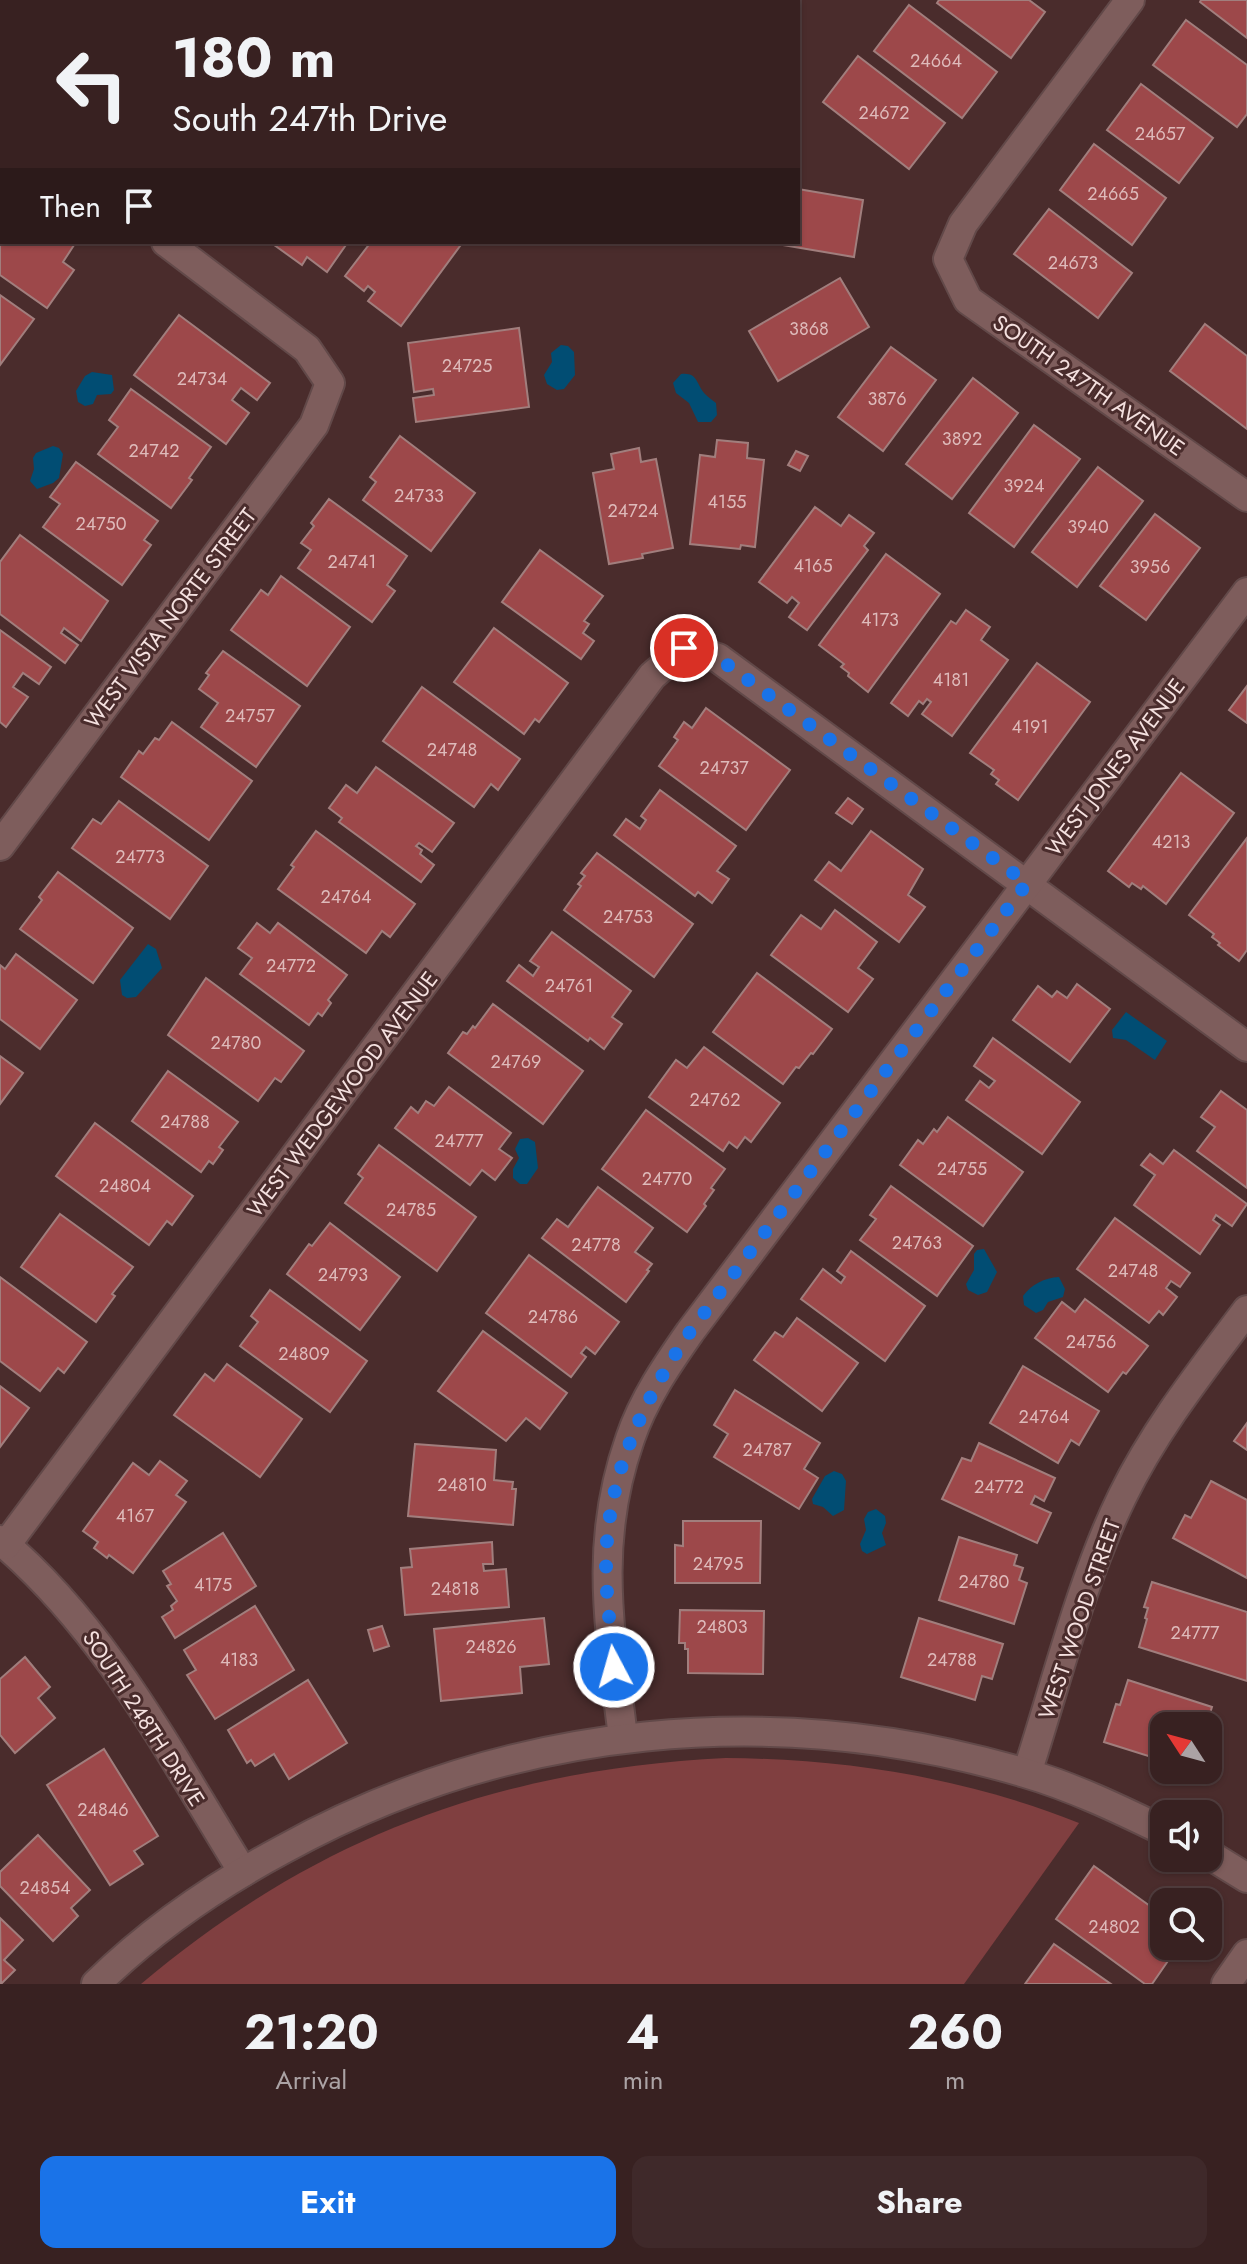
<!DOCTYPE html>
<style>
:root{--surface:#382121;--page:#3f292a;--text:#f1f3f6;--muted:#aba3a5;--line:#523e3f;--accent:#1a73e8}
body{margin:0;font-family:Jost,sans-serif;background:var(--page);color:var(--text);height:100vh;display:flex;flex-direction:column;font-size:30px;white-space:nowrap}
*{box-sizing:border-box;margin:0}
p{font-size:26px;color:var(--muted)}
.icon{flex:none;width:44px;height:44px;fill:none;stroke:currentColor;stroke-width:2;stroke-linecap:round;stroke-linejoin:round}
.map{position:relative;height:1984px;overflow:hidden}
.sheet{display:flex;flex-direction:column;background:var(--surface);flex:1}
.sheet>*{flex:none}
.hud{position:absolute;left:0px;top:0px;width:800px;height:244px;box-shadow:0 2px 6px #0004,0 0 0 2px var(--line);background:#382121;color:var(--text);overflow:hidden}
.needle{width:52px;rotate:306deg}
.fabs{position:absolute;left:1150px;top:1712px;display:grid;gap:16px}
.fabs a{display:grid;place-items:center;width:72px;height:72px;border-radius:16px;background:var(--surface);box-shadow:0 2px 6px #0004,0 0 0 2px var(--line);font-size:40px}
.pin{position:absolute;display:grid;place-items:center;width:68px;height:68px;color:#fff;margin:-34px;border:4px solid #fff;border-radius:50%;box-shadow:0 2px 8px #0007}
.me{position:absolute;width:88px;margin:-44px;rotate:354deg;stroke-linejoin:round;filter:drop-shadow(0 0 6px #0008)}
.turn{display:flex;align-items:center;gap:28px;height:168px;padding:0 40px;font-size:36px}
.turn .icon{width:104px;height:104px;stroke-width:2.5}
.turn b{display:block;font-size:56px;line-height:68px}
.then{display:flex;align-items:center;height:76px;padding:0 40px;background:#0003;gap:16px;font-size:30px}
.eta{display:flex;justify-content:space-evenly;align-items:center;height:136px;text-align:center}
.eta b{font-size:48px;font-weight:700;line-height:56px}
.button{display:flex;gap:16px;margin-top:auto;padding:16px 40px}
.button a{flex:1;height:92px;border-radius:16px;background:var(--accent);color:#fff;font-size:32px;font-weight:700;line-height:92px;text-align:center}
.button a+a{background:var(--page);color:var(--text)}
.map>svg:first-child{display:block}
</style>
<div class="map">
<svg width="1247" height="1984" viewBox="0 0 1247 1984">
<rect width="100%" height="100%" fill="#4a2c2c"/>
<path fill="#803f40" d="M726,1758C848,1759 966,1778 1079,1823L964,1984H141C315,1837 499,1769 726,1758Z"/>
<g fill="#014d73">
<path d="M561,345L568,346L574,352L575,375L564,389L557,390L547,384L544,375L552,362L551,353Z"/>
<path d="M92,372L112,375L114,390L111,394L97,395L93,404L85,406L78,402L76,391L85,376Z"/>
<path d="M681,374C698,372 696,384 705,394C708,397 712,400 716,403L717,415L711,422H698L689,403L676,393L673,383Z"/>
<path d="M53,446L59,448L63,454L59,478L53,483L37,489L30,481L34,469L33,458L36,453Z"/>
<path d="M148,944L156,949L162,968L136,997L127,998L122,995L120,980Z"/>
<path d="M1126,1012L1167,1041L1155,1060L1126,1040L1113,1038L1112,1030Z"/>
<path d="M528,1138L535,1142L538,1168L527,1184H520L513,1178V1169L519,1158L515,1149L520,1139Z"/>
<path d="M984,1249L997,1272L987,1292L978,1295L968,1290L966,1284L974,1270V1254L977,1250Z"/>
<path d="M1059,1277L1065,1289L1063,1297L1048,1302L1043,1310L1036,1313L1024,1305L1023,1296C1032,1284 1044,1278 1059,1277Z"/>
<path d="M834,1471L842,1474L846,1481L844,1510L833,1516L823,1507L813,1504L812,1499L825,1476Z"/>
<path d="M876,1509L885,1516L886,1523L882,1533L886,1545L867,1554L862,1551L860,1544L866,1530L864,1519L868,1512Z"/>
</g>
<g fill="#9d484a" stroke="#a17e7d" stroke-width="2">
<path d="M0,0H33L2,2V29Z"/>
<path d="M87,0H140L143,2H86Z"/>
<path d="M939,0H1029L1045,12L1011,58L937,3Z"/>
<path d="M1201,0H1247V38L1200,2Z"/>
<path d="M909,5L997,72L962,118L874,51Z"/>
<path d="M1186,20L1247,65V114L1237,127L1153,65Z"/>
<path d="M858,56L945,123L909,169L823,102Z"/>
<path d="M1141,84L1213,138L1179,183L1107,130Z"/>
<path d="M1094,144L1166,198L1132,245L1060,190Z"/>
<path d="M798,189L863,200L854,257L765,242H798Z"/>
<path d="M1049,209L1132,273L1098,318L1014,254Z"/>
<path d="M0,221L2,242H76L63,262L74,270L47,308L0,275Z"/>
<path d="M270,242H348L327,272L307,257L302,265Z"/>
<path d="M371,242H463L401,326L368,301L375,292L368,286L364,291L345,276Z"/>
<path d="M840,278L869,327L778,381L749,331Z"/>
<path d="M0,295L34,319L0,365Z"/>
<path d="M179,315L270,383L257,400L241,388L232,400L249,413L226,444L134,375Z"/>
<path d="M1205,324L1247,356V429L1170,371Z"/>
<path d="M519,328L529,407L416,422L413,398L434,395L433,389L414,392L408,343Z"/>
<path d="M891,347L936,380L883,451L838,417Z"/>
<path d="M973,378L1018,413L952,499L906,464Z"/>
<path d="M131,389L211,447L189,478L192,480L171,508L98,454L118,427L109,420Z"/>
<path d="M1034,425L1080,459L1014,547L969,513Z"/>
<path d="M400,436L475,493L431,551L363,500L376,482L370,477Z"/>
<path d="M717,440L748,443L747,458L764,460L755,547L741,545L740,549L690,544L700,455L715,457Z"/>
<path d="M639,448L641,462L656,459L673,548L642,554L643,558L609,564L593,473L614,469L611,454Z"/>
<path d="M796,451L808,456L800,471L788,465Z"/>
<path d="M76,462L158,521L144,540L151,545L122,585L43,527L60,504L50,497Z"/>
<path d="M1098,467L1143,501L1077,587L1032,552Z"/>
<path d="M329,499L407,556L387,585L395,591L372,622L298,568L311,550L301,543L314,526L311,523Z"/>
<path d="M815,507L841,526L849,515L874,533L864,546L868,550L807,630L789,617L799,603L792,597L787,603L759,582Z"/>
<path d="M1155,514L1200,548L1146,620L1100,586Z"/>
<path d="M20,535L108,601L81,641L64,628L61,633L78,645L65,663L0,614V562Z"/>
<path d="M540,550L603,596L584,621L589,624L583,633L594,641L581,659L502,602Z"/>
<path d="M886,554L940,594L868,692L848,676L849,673L841,667L844,664L819,645Z"/>
<path d="M281,576L350,627L307,686L231,630L261,590L268,595Z"/>
<path d="M966,610L990,627L981,640L1008,660L952,736L922,714L931,702L927,699L923,704L919,701L908,716L891,703L951,621L956,624Z"/>
<path d="M494,628L568,683L539,722L535,719L524,734L454,682Z"/>
<path d="M0,630L51,667L39,684L23,673L13,687L28,697L6,727L0,722Z"/>
<path d="M223,651L300,706L256,767L201,727L218,703L199,689L209,675L206,673Z"/>
<path d="M1037,663L1090,702L1018,800L996,784L999,780L991,774L994,770L970,753Z"/>
<path d="M1247,686V723L1229,710Z"/>
<path d="M422,687L520,759L498,790L491,784L474,807L383,741Z"/>
<path d="M706,708L790,770L746,830L659,766L678,740L674,737L684,722L692,728Z"/>
<path d="M172,722L252,781L209,840L121,777L139,751L143,754L155,738L159,740Z"/>
<path d="M376,767L454,823L432,852L419,843L416,846L422,850L420,854L434,865L421,882L339,822L342,818L329,808L346,785L357,793Z"/>
<path d="M1181,773L1234,813L1166,904L1143,886L1141,889L1132,883L1129,887L1108,871Z"/>
<path d="M660,790L736,846L717,871L729,879L712,903L698,892L695,896L614,835L626,819L640,829L646,820L641,816Z"/>
<path d="M848,798L863,809L852,824L836,813Z"/>
<path d="M119,801L208,866L170,919L72,848L93,819L101,824Z"/>
<path d="M316,831L415,904L390,937L382,931L366,953L278,889L294,867L291,865Z"/>
<path d="M871,831L923,869L908,895L925,907L899,942L815,880L829,862L841,871Z"/>
<path d="M1247,838V950L1239,961L1218,945L1220,943L1212,937L1214,934L1189,915Z"/>
<path d="M597,853L693,924L654,977L564,910L581,886L578,884L585,876L581,873Z"/>
<path d="M58,872L133,928L93,983L20,929L42,900L39,897Z"/>
<path d="M835,910L877,942L858,968L873,979L848,1012L771,955L801,915L821,929Z"/>
<path d="M257,923L270,933L278,923L347,975L328,1000L331,1003L322,1016L318,1013L309,1025L240,974L252,958L238,948Z"/>
<path d="M552,932L631,991L612,1017L622,1024L604,1049L590,1038L588,1041L507,981L519,965L533,976L539,967L530,961Z"/>
<path d="M16,954L77,1000L40,1049L0,1019V965L5,969Z"/>
<path d="M757,973L832,1029L813,1054L811,1053L799,1068L796,1067L783,1084L713,1032Z"/>
<path d="M206,978L304,1051L281,1082L275,1078L258,1101L168,1035Z"/>
<path d="M1077,984L1110,1009L1070,1062L1013,1020L1038,986L1052,997L1057,991L1067,998Z"/>
<path d="M493,1004L583,1071L543,1124L448,1053L463,1032L467,1034L473,1026L475,1028Z"/>
<path d="M993,1038L1080,1102L1042,1154L966,1100L980,1081L989,1088L995,1081L974,1066Z"/>
<path d="M704,1047L780,1103L751,1142L745,1137L737,1148L729,1142L723,1151L649,1097L676,1060L687,1068Z"/>
<path d="M0,1056L23,1073L0,1104Z"/>
<path d="M168,1071L238,1122L219,1147L223,1150L213,1164L209,1161L201,1172L132,1121Z"/>
<path d="M449,1087L511,1133L499,1149L512,1158L495,1180L482,1170L470,1185L395,1128L411,1107L418,1113L426,1101L434,1106Z"/>
<path d="M1221,1091L1247,1110V1188L1197,1151L1215,1127L1201,1117Z"/>
<path d="M646,1110L725,1169L711,1188L714,1190L704,1204L706,1206L687,1232L602,1169Z"/>
<path d="M948,1117L1023,1172L983,1226L900,1165L918,1140L923,1144L934,1129L937,1132Z"/>
<path d="M95,1123L193,1196L172,1225L167,1221L149,1245L56,1176Z"/>
<path d="M379,1145L476,1217L437,1271L345,1203L363,1178L358,1174Z"/>
<path d="M1174,1150L1247,1204L1232,1226L1216,1215L1213,1220L1220,1225L1200,1254L1134,1205L1155,1175L1141,1165L1150,1154L1163,1164Z"/>
<path d="M891,1186L973,1246L937,1296L860,1240L876,1219L870,1215Z"/>
<path d="M598,1187L653,1228L635,1252L652,1264L647,1270L649,1271L626,1302L542,1238L557,1219L568,1227Z"/>
<path d="M60,1214L133,1267L112,1294L115,1296L96,1322L21,1267Z"/>
<path d="M1115,1218L1190,1273L1180,1287L1171,1281L1166,1288L1177,1297L1163,1315L1159,1311L1149,1323L1077,1269Z"/>
<path d="M330,1223L400,1277L360,1330L287,1274L309,1244L312,1246Z"/>
<path d="M851,1251L925,1306L885,1361L801,1299L823,1269L841,1283L845,1277L837,1271Z"/>
<path d="M529,1255L619,1322L595,1354L586,1347L581,1353L586,1357L571,1377L486,1313Z"/>
<path d="M0,1277L87,1342L64,1373L58,1368L40,1391L0,1361Z"/>
<path d="M270,1290L367,1361L330,1412L240,1346L258,1322L251,1316Z"/>
<path d="M1085,1299L1148,1346L1126,1374L1123,1372L1108,1392L1035,1338L1062,1302L1075,1312Z"/>
<path d="M797,1318L858,1363L822,1411L754,1360L775,1332L783,1337Z"/>
<path d="M483,1331L567,1393L540,1429L526,1418L506,1441L438,1391Z"/>
<path d="M227,1364L302,1419L260,1477L174,1415L205,1374L214,1381Z"/>
<path d="M1023,1366L1099,1411L1079,1445L1071,1440L1058,1463L990,1423Z"/>
<path d="M0,1386L29,1408L0,1447Z"/>
<path d="M735,1390L820,1443L804,1469L818,1478L799,1509L714,1457L728,1434L714,1425Z"/>
<path d="M1247,1423V1450L1234,1441Z"/>
<path d="M979,1443L1055,1478L1044,1501L1035,1496L1031,1504L1051,1513L1037,1543L942,1499L962,1458L971,1461Z"/>
<path d="M415,1444L496,1450L494,1480L513,1482L512,1489H516L513,1525L408,1516Z"/>
<path d="M160,1461L187,1481L176,1495L186,1502L133,1573L109,1555L107,1558L94,1548L98,1542L83,1531L133,1463L149,1475Z"/>
<path d="M1211,1481L1247,1500V1578L1173,1538L1185,1515L1191,1518Z"/>
<path d="M683,1521H761L760,1583H675V1545L683,1546Z"/>
<path d="M223,1533L256,1586L175,1638L162,1617L173,1610L171,1606L177,1601L167,1586L171,1584L163,1571Z"/>
<path d="M959,1537L1017,1555L1014,1565L1023,1568L1019,1580L1027,1583L1014,1624L939,1600Z"/>
<path d="M492,1542L493,1564H483L484,1571L506,1569L509,1607L405,1615L401,1568L412,1567L410,1549Z"/>
<path d="M1152,1582L1247,1612V1681L1139,1647L1147,1619L1145,1618L1148,1608L1144,1607Z"/>
<path d="M255,1606L294,1670L215,1719L187,1675L196,1670L184,1650Z"/>
<path d="M680,1610L764,1611L763,1674L688,1673V1649H685V1643H679Z"/>
<path d="M544,1618L549,1664L520,1667L522,1693L441,1701L434,1629Z"/>
<path d="M919,1618L1003,1644L992,1679L982,1676L975,1700L901,1677Z"/>
<path d="M382,1626L389,1646L374,1651L368,1630Z"/>
<path d="M25,1657L50,1687L38,1698L55,1718L15,1753L0,1735V1679Z"/>
<path d="M308,1680L347,1743L289,1779L274,1754L255,1766L251,1760L247,1763L228,1730Z"/>
<path d="M1128,1680L1212,1707L1206,1726H1164V1761L1104,1742L1116,1704L1120,1705Z"/>
<path d="M104,1749L158,1836L134,1851L143,1864L110,1885L47,1785Z"/>
<path d="M38,1835L90,1890L71,1908L78,1916L53,1941L0,1886V1872Z"/>
<path d="M1094,1866L1164,1916V1923L1159,1931L1164,1934V1941L1158,1949L1170,1958L1152,1984H1145L1056,1919Z"/>
<path d="M0,1918L23,1940L4,1960L15,1970L1,1984Z"/>
<path d="M1054,1944L1111,1984H1025Z"/>
</g>
<g fill="none" stroke-linecap="round" stroke-linejoin="round">
<defs>
<g id="street">
<path d="M1130,0L963,224L948,259L968,300L1247,497"/>
<path d="M0,128H2"/>
<path d="M0,846L314,425L330,383L307,349L166,242"/>
<path d="M0,1540C106,1629 171,1756 243,1872"/>
<path d="M6,1545L652,676L684,648L718,658L1247,1047"/>
<path d="M623,1737C610,1630 593,1544 630,1439C643,1400 667,1365 690,1332L1247,592"/>
<path d="M1027,1773C1056,1684 1081,1581 1122,1497C1155,1429 1202,1370 1247,1310"/>
<path d="M1208,1854L1247,1878"/>
<path d="M96,1984C150,1931 215,1886 282,1850C509,1724 777,1699 1025,1773C1073,1787 1119,1809 1164,1831"/>
<path d="M1226,1984L1247,1954"/>
</g>
</defs>
<use href="#street" stroke="#624949" stroke-width="32"/>
<use href="#street" stroke="#7e5d5c" stroke-width="28"/>
</g>
<g fill="none" stroke-linecap="round" stroke-linejoin="round">
<path stroke="#1a73e8" stroke-width="14" stroke-dasharray="0 25.2" d="M614,1667C611,1632 606,1598 606,1563C607,1477 642,1402 690,1332L1027,883L718,658L684,648"/>
</g>
<g text-anchor="middle" stroke-width="6" stroke-linejoin="round" paint-order="stroke">
<g font-size="18" fill="#debaba">
<text x="936" y="67">24664</text>
<text x="884" y="119">24672</text>
<text x="1160" y="140">24657</text>
<text x="1113" y="200">24665</text>
<text x="1073" y="269">24673</text>
<text x="809" y="335">3868</text>
<text x="467" y="372">24725</text>
<text x="202" y="385">24734</text>
<text x="887" y="405">3876</text>
<text x="962" y="445">3892</text>
<text x="154" y="457">24742</text>
<text x="1024" y="492">3924</text>
<text x="419" y="502">24733</text>
<text x="727" y="508">4155</text>
<text x="633" y="517">24724</text>
<text x="101" y="530">24750</text>
<text x="1088" y="533">3940</text>
<text x="352" y="568">24741</text>
<text x="813" y="572">4165</text>
<text x="1150" y="573">3956</text>
<text x="880" y="626">4173</text>
<text x="951" y="686">4181</text>
<text x="250" y="722">24757</text>
<text x="1030" y="733">4191</text>
<text x="452" y="756">24748</text>
<text x="724" y="774">24737</text>
<text x="1171" y="848">4213</text>
<text x="140" y="863">24773</text>
<text x="346" y="903">24764</text>
<text x="628" y="923">24753</text>
<text x="291" y="972">24772</text>
<text x="569" y="992">24761</text>
<text x="236" y="1049">24780</text>
<text x="516" y="1068">24769</text>
<text x="715" y="1106">24762</text>
<text x="185" y="1128">24788</text>
<text x="459" y="1147">24777</text>
<text x="962" y="1175">24755</text>
<text x="667" y="1185">24770</text>
<text x="125" y="1192">24804</text>
<text x="411" y="1216">24785</text>
<text x="917" y="1249">24763</text>
<text x="596" y="1251">24778</text>
<text x="1133" y="1277">24748</text>
<text x="343" y="1281">24793</text>
<text x="553" y="1323">24786</text>
<text x="1091" y="1348">24756</text>
<text x="304" y="1360">24809</text>
<text x="1044" y="1423">24764</text>
<text x="767" y="1456">24787</text>
<text x="462" y="1491">24810</text>
<text x="999" y="1493">24772</text>
<text x="135" y="1522">4167</text>
<text x="718" y="1570">24795</text>
<text x="984" y="1588">24780</text>
<text x="213" y="1591">4175</text>
<text x="455" y="1595">24818</text>
<text x="722" y="1633">24803</text>
<text x="1195" y="1639">24777</text>
<text x="491" y="1653">24826</text>
<text x="239" y="1666">4183</text>
<text x="952" y="1666">24788</text>
<text x="103" y="1816">24846</text>
<text x="45" y="1894">24854</text>
<text x="1114" y="1933">24802</text>
</g>
<g font-size="22" fill="#f4e0df" stroke="#4a2c2c">
<text transform="translate(1089 385) rotate(35)" y="8">SOUTH 247TH AVENUE</text>
<text transform="translate(170 618) rotate(-53)" y="8">WEST VISTA NORTE STREET</text>
<text transform="translate(1115 767) rotate(-53)" y="8">WEST JONES AVENUE</text>
<text transform="translate(342 1094) rotate(-53)" y="8">WEST WEDGEWOOD AVENUE</text>
<text transform="translate(1079 1619) rotate(-71)" y="8">WEST WOOD STREET</text>
<text transform="translate(144 1718) rotate(57)" y="8">SOUTH 248TH DRIVE</text>
</g>
</g>
</svg>
<div class="fabs">
<a><svg class="needle" viewBox="-14 -14 28 28"><path d="M0-13l5 13h-10z" fill="#e53935"/><path d="M0 13l5-13h-10z" fill="#aba3a5"/></svg></a>
<a><svg class="icon" aria-label="sound" viewBox="0 0 24 24"><path d="M4 9h4l5-4v14l-5-4H4zM17 9q2 3 0 6"/></svg></a>
<a><svg class="icon" aria-label="search" viewBox="0 0 24 24"><circle cx="10" cy="10" r="6"/><path d="M15 15l6 6"/></svg></a>
</div>
<div class="pin" style="left:684px;top:648px;background:#d93025"><svg class="icon" aria-label="arrive" viewBox="0 0 24 24"><path d="M6 21V4h12l-3 4 3 4H6"/></svg></div>
<svg class="me" style="left:614px;top:1667px" viewBox="-20 -20 40 40"><circle r="17" fill="#1a73e8" stroke="#fff" stroke-width="3"/><path d="M0-11L8 9 0 5-8 9z" fill="#fff"/></svg>
<div class="hud">
<div class="turn"><svg class="icon" aria-label="left" viewBox="0 0 24 24"><path d="M17 20v-9H6M10 6l-5 5 5 5"/></svg><div><b>180 m</b>South 247th Drive</div></div>
<div class="then">Then<svg class="icon" aria-label="arrive" viewBox="0 0 24 24"><path d="M6 21V4h12l-3 4 3 4H6"/></svg></div>
</div>
</div>
<section class="sheet">
<div class="eta">
<div><b>21:20</b><p>Arrival</p></div>
<div><b>4</b><p>min</p></div>
<div><b>260</b><p>m</p></div>
</div>
<div class="button"><a>Exit</a><a>Share</a></div>
</section>
